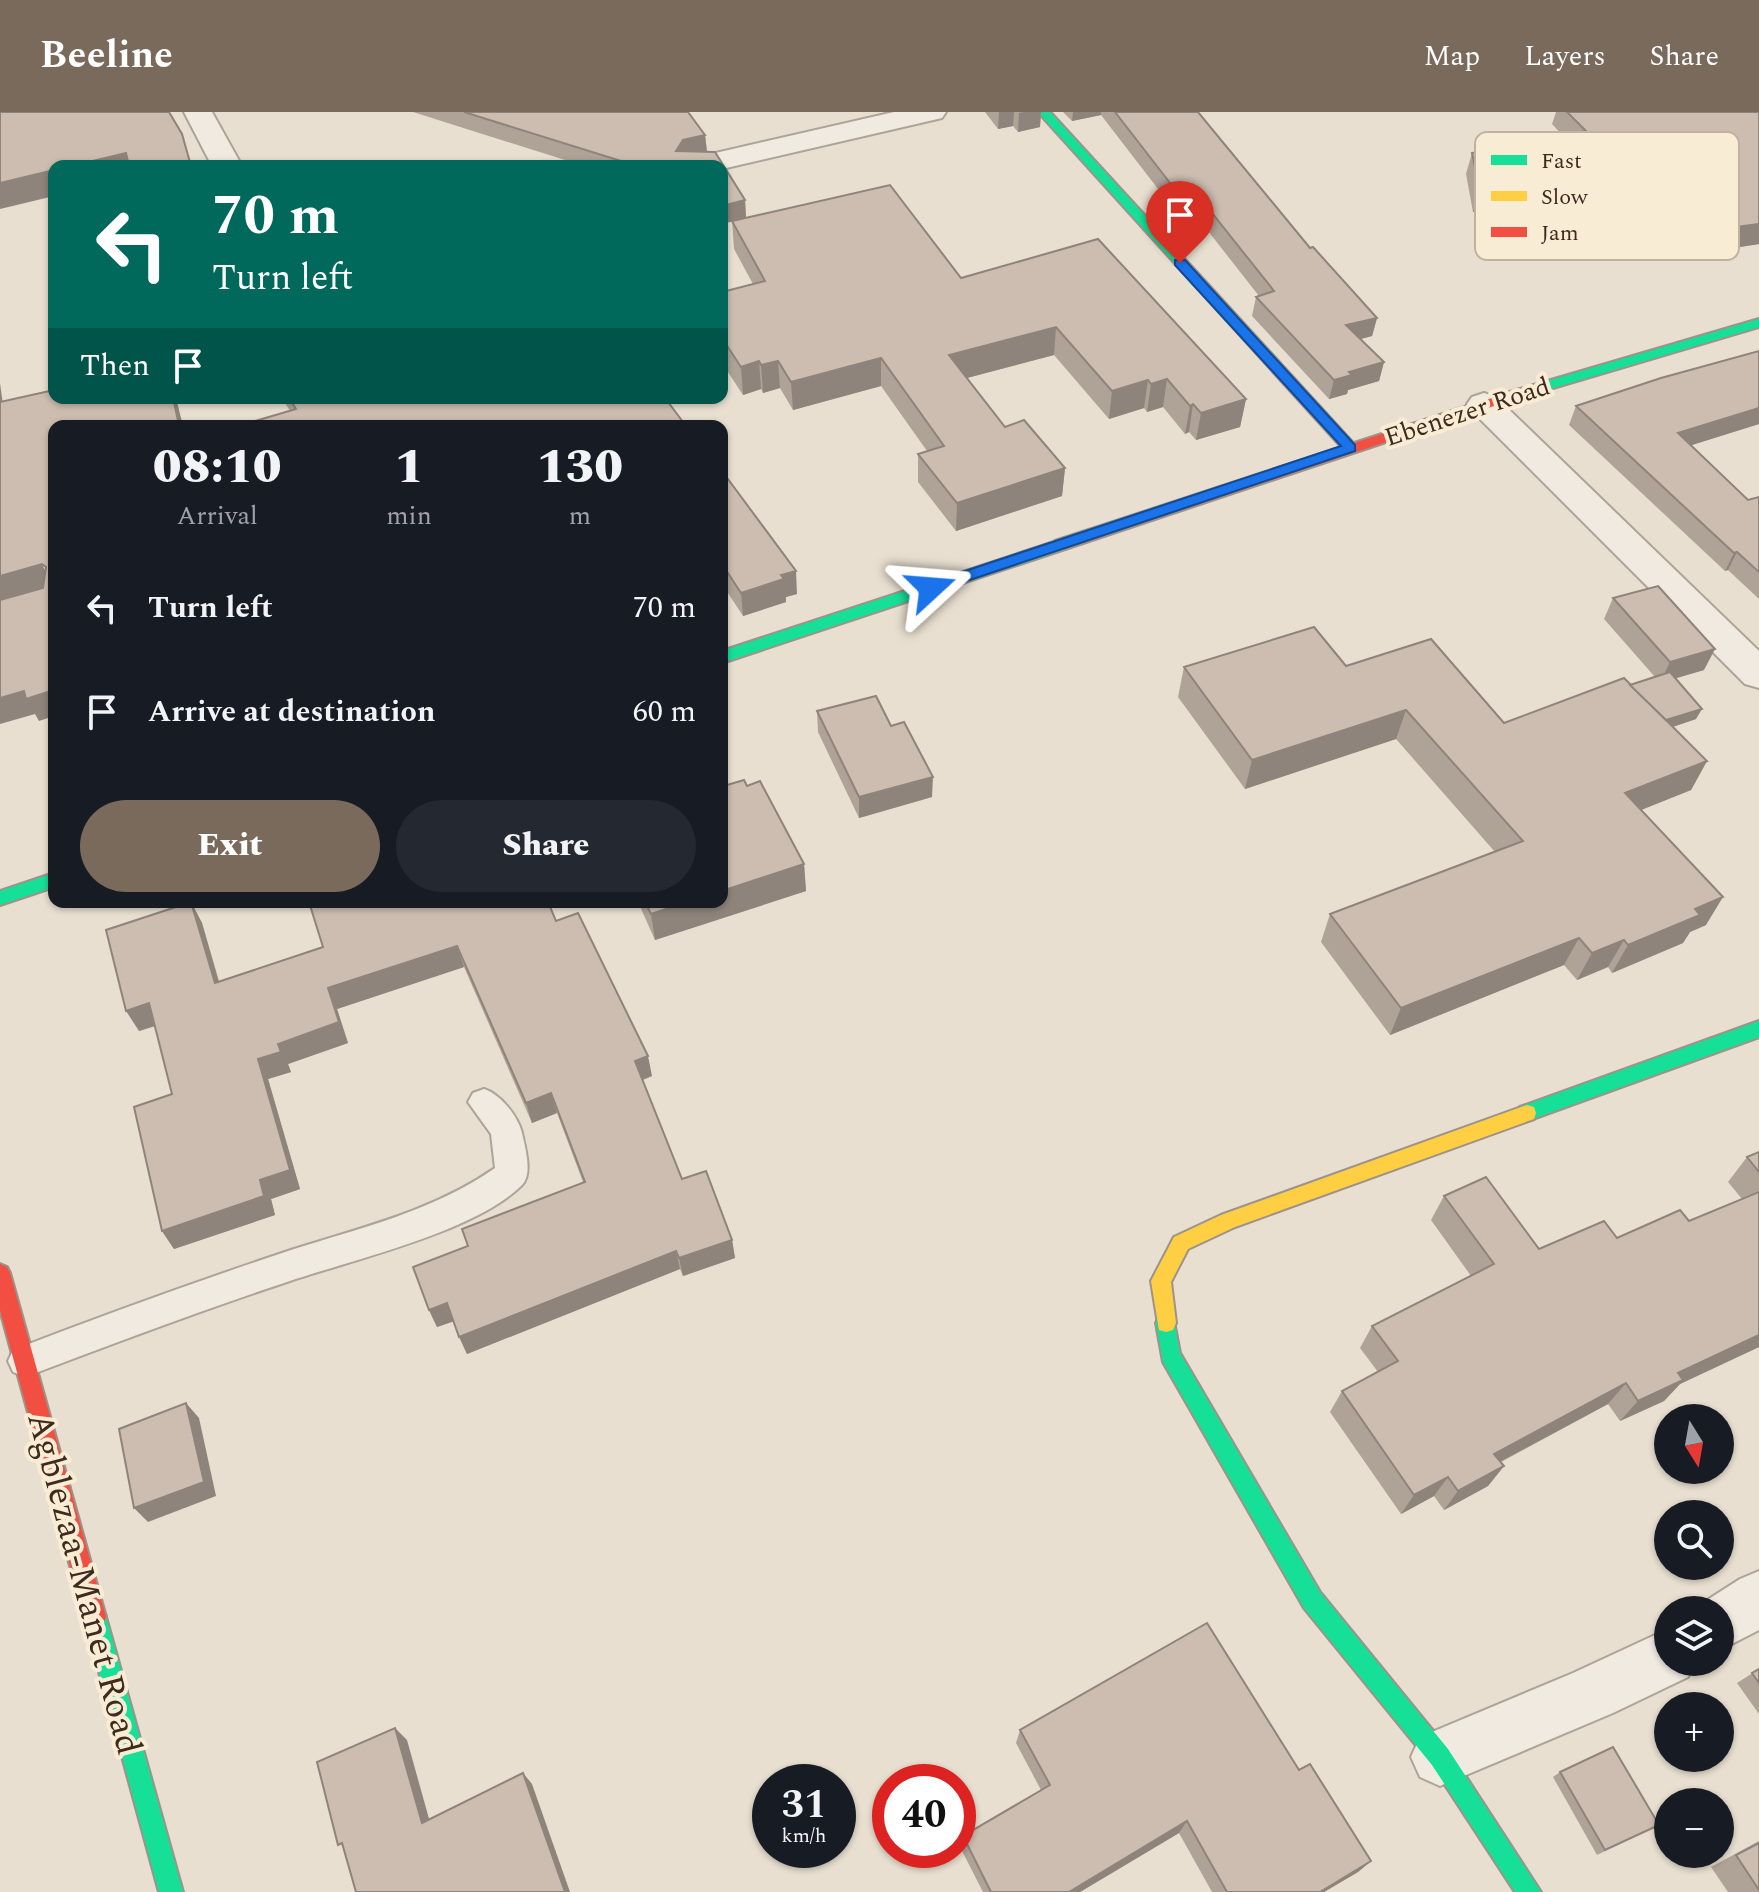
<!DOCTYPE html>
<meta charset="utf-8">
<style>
:root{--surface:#171b24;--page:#242831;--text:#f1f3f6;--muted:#9ea1a6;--accent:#7a6a5c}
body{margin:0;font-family:Spectral,serif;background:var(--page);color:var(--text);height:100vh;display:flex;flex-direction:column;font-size:30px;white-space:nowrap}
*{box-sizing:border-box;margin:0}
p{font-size:26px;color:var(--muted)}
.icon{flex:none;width:44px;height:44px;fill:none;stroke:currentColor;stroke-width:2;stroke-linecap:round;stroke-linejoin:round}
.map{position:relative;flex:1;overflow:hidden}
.details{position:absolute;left:48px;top:308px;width:680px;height:488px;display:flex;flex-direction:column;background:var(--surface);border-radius:16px;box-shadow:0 2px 6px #0004}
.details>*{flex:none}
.top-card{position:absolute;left:48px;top:48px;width:680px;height:244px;border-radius:16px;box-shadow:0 2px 6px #0004;background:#00695c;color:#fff;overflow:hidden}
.needle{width:52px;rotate:169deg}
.controls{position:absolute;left:1654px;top:1292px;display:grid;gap:16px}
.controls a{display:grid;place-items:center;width:80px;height:80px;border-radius:50%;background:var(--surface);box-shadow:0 2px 6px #0004;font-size:40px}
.speed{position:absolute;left:752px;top:1652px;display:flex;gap:16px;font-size:40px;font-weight:700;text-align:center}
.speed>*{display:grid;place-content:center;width:104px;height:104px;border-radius:50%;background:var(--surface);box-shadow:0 2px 6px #0004;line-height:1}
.speed small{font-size:20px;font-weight:400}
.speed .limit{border:12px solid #d22;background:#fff;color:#111}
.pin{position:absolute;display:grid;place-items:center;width:68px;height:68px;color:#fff;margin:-82px -34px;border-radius:50% 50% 50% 0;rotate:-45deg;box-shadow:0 0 8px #0007}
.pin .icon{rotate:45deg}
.me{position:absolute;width:88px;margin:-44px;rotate:71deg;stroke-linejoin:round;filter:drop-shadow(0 0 6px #0008)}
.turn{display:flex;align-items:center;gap:28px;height:168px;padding:0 32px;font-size:36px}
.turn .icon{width:104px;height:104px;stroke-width:2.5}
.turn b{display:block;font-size:56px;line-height:68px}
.then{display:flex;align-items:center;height:76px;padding:0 32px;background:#0003;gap:16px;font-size:30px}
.eta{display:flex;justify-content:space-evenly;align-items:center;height:136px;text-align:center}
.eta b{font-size:48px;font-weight:800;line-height:56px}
.cta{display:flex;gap:16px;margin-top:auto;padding:16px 32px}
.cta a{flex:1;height:92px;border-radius:48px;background:var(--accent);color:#fff;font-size:32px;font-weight:800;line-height:92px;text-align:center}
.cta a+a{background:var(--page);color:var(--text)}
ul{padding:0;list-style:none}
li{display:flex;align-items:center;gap:24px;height:104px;padding:0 32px}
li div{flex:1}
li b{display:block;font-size:30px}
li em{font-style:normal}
header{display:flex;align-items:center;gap:48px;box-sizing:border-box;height:112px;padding:0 40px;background:var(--accent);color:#fff}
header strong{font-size:38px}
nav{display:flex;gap:44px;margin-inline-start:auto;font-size:28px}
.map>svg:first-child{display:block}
</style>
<header>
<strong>Beeline</strong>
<nav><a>Map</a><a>Layers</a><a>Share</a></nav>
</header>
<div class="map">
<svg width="1759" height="1780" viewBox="0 0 1759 1780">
<rect width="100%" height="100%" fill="#e8dfd0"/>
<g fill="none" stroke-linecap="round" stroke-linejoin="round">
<defs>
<path id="lane" d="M484,977C500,982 518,1004 522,1021C525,1035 533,1062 522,1073C475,1120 351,1148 287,1170C199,1199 112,1232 25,1265L13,1260L8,1249L13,1238C104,1203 195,1170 288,1139C359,1116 432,1100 495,1056L491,1022L468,990L473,981Z"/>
<g id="street">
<path d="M184,0H212L242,54H212Z"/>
<path d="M894,0H946L942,6L722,57V54H680L685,48Z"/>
<path d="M1484,281L1496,285L1759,539V576L1745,572L1472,299L1467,292L1472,285Z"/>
<path d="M1759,1459V1518L1720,1538V1498H1698L1701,1492L1740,1467Z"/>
<path d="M1668,1517V1550H1694L1688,1565L1613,1601L1440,1674L1420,1665L1411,1645L1420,1625L1573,1561Z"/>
</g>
<g id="fast">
<path d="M1038,0H1050L1355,333V339H1345Z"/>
<path d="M1759,207V215L1506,290H1496L1494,287L1496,284Z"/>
<path d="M1060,428L1067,433L1065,437L722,551V539Z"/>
<path d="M54,761V775L0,793V779Z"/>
<path d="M1759,909V925L1527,1009L1520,1007L1518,1001L1520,995Z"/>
<path d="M1166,1202L1173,1204L1180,1241L1320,1480L1448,1637L1541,1780H1515L1432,1653L1304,1496L1163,1250L1156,1211L1159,1204Z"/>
<path d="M95,1494L103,1497L106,1505L183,1780H159L84,1505L87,1497Z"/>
</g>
<path id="slow" d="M1527,993L1534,995L1536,1001L1534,1007L1235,1115L1188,1137L1171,1170L1176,1211L1173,1218L1166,1220L1159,1218L1151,1169L1174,1125L1221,1103Z"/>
<g id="jam">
<path d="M1501,283L1506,284V290L1065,437H1055L1053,433L1055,429Z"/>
<path d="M0,1152L7,1155L10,1161L106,1505L103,1513L95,1516L87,1513L84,1505L0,1198Z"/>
</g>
</defs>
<use href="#lane" stroke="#ada498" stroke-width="4"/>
<use href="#street" stroke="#ada498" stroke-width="4"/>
<use href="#fast" stroke="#9d9388" stroke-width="4"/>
<use href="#slow" stroke="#9d9388" stroke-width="4"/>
<use href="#jam" stroke="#9d9388" stroke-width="4"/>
<use href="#lane" fill="#f0eae1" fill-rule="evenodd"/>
<use href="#street" fill="#f0eae1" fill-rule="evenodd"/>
<use href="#fast" fill="#16e098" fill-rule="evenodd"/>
<use href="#slow" fill="#ffcf43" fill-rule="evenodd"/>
<use href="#jam" fill="#f24e42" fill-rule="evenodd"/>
</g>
<g fill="#afa397">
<path d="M413,0H688L705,23L707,40H715L745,88L746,106L890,73L961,166L1098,127L1246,287L1240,315L1196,328L1189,320L1185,322L1163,295L1147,300L1144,296L1109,307L1054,243L967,266L1005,315L1024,308L1065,356L1062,384L956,419L918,370V342L927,339L881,274L793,298L780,276L763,281L761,277L743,283L722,251V180L753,172L734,137L732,109L722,112V54H584Z"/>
<path d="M985,0H1041L1040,15L1018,20L1013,14L998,17Z"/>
<path d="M1063,0H1198L1310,136L1377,206L1372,224L1361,227L1384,250L1379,269L1348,278L1347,282L1329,287L1252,204L1256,185L1259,184L1190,96L1175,99L1101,3L1072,9Z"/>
<path d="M1556,0H1759V132L1727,137L1672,74L1661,67L1575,82L1569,99L1519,109L1505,95L1473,100L1466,62L1472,41L1563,24L1552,12Z"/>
<path d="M1759,239V312L1691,333L1748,388L1759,385V487L1728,458L1725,459L1569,313L1576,294Z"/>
<path d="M282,286H668L290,299Z"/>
<path d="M722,359L797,482L786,485V490L743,504L726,478L722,479Z"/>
<path d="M1613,486L1704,558L1675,566L1696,607L1673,615L1707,649L1691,678L1641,698L1706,813L1690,820L1683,831L1612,861L1608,855L1577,868L1564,853L1390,923L1321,830L1330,802L1495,740L1396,627L1245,677L1178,585L1184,555L1346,554L1504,611L1655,565L1604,507Z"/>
<path d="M817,599L891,614L932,685L859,706L818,620Z"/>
<path d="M747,674L804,752L806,779L655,828L638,790H722Z"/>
<path d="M191,790L202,811L219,869L323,835L556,809L652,964L643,968L682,1067L732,1128L735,1146L683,1164L680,1157L467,1242L453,1209L437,1215L429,1198L468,1134L583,1070L557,1001L532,1011L464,855L337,897L348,931L288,952L291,960L268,967L300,1077L271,1087L275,1103L174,1137L162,1119L172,982L155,914L139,919Z"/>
<path d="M1759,1040V1235L1680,1272L1664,1289L1620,1309L1608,1292L1501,1350L1504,1354L1488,1374L1444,1398L1434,1384L1401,1402L1330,1300L1342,1279L1378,1260L1360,1236L1372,1214L1471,1164L1431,1108L1444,1084L1539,1137L1617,1126L1689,1109L1742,1087L1728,1070L1747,1045Z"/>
<path d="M1759,1557V1602L1737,1571Z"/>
<path d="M1020,1618L1299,1658L1371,1749L1358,1760L1324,1780H1212L1179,1721L1080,1780H983L960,1735L963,1724L1041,1678L1016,1631Z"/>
<path d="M1560,1660L1659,1713L1597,1743L1553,1665Z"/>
<path d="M1759,1729V1780H1728L1711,1755Z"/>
</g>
<g fill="#8f847b">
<path d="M999,0H1014L1013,14L998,17Z"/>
<path d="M1024,0H1041L1040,15L1018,20L1019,1Z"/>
<path d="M1073,0H1101V3L1072,9Z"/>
<path d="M705,23L707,40L676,39L683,28Z"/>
<path d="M126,41L130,54H72Z"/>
<path d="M1669,45L1661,67L1575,82L1569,99L1519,109L1525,88L1563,64Z"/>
<path d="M54,58V84L0,97V71Z"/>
<path d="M1511,74L1505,95L1473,100L1480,79Z"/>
<path d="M1193,77L1190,96L1175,99L1177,80Z"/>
<path d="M745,88L746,106L722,112V94Z"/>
<path d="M1759,112V132L1727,137L1736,115Z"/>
<path d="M1377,206L1372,224L1342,232L1346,213Z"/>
<path d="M1056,215L1054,243L948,271L949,243Z"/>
<path d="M881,246V274L793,298L791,270Z"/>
<path d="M759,249L761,277L743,283L741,255Z"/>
<path d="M778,249L780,276L763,281L761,253Z"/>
<path d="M1384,250L1379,269L1348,278L1347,282L1329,287L1334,268L1349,260Z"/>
<path d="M1167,267L1163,295L1147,300L1151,272Z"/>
<path d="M1148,268L1144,296L1109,307L1112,279Z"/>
<path d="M0,271L6,315L0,301Z"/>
<path d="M173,286H176L183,314H174Z"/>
<path d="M1246,287L1240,315L1196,328L1201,301Z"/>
<path d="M1193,292L1189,320L1185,322L1190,294Z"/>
<path d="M1759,296V312L1670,340L1678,321Z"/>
<path d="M1065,356L1062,384L956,419L957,391Z"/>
<path d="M1737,440L1728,458L1725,459L1734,441Z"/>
<path d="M42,452L53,475L0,490V464Z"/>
<path d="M724,455L726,478L722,479V456Z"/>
<path d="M796,459L797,482L786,485V490L743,504L741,481L781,463Z"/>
<path d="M1715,537L1704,558L1660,571L1670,550Z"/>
<path d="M54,578V604L39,609L35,602L0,612V586L24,579Z"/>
<path d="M1702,597L1696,607L1654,621L1659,610Z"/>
<path d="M1406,598L1396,627L1245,677L1252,648Z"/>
<path d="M1707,649L1691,678L1611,710L1625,681Z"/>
<path d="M933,665L932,685L859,706V685Z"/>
<path d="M804,752L806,779L655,828L651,802L687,790H722V779Z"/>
<path d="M1723,785L1706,813L1690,820L1683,831L1612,861L1628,833L1695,797Z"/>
<path d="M191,790L202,811L225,892L215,871Z"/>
<path d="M1579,826L1564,853L1390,923L1401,896Z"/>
<path d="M1624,828L1608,855L1577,868L1592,841Z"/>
<path d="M457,834L464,855L337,897L348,931L288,952L291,960L268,967L300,1077L271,1087L275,1103L174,1137L162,1119L260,1068L258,947L278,932L328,876Z"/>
<path d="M149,891L161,912L139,919L126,899Z"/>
<path d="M648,944L652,964L639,969L635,949Z"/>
<path d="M551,981L557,1001L532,1011L526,991Z"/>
<path d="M732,1128L735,1146L683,1164L679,1146Z"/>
<path d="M676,1139L680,1157L467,1242L459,1225Z"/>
<path d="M447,1191L455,1209L437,1215L429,1198Z"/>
<path d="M1759,1223V1235L1680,1272L1664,1289L1620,1309L1638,1289L1678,1261Z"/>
<path d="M1626,1271L1608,1292L1479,1361L1494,1342Z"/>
<path d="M186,1291L199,1306L216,1384L148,1410L134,1396Z"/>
<path d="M1504,1354L1488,1374L1444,1398L1458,1379Z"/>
<path d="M1448,1365L1434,1384L1401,1402L1414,1383Z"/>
<path d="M395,1616L407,1628L433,1721L422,1711Z"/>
<path d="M523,1661L532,1672L570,1780H565Z"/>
<path d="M1187,1709L1179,1721L1080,1780H1069Z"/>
<path d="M1371,1749L1358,1760L1324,1780H1320Z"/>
</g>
<g fill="#ccbdb0" stroke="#8f847b" stroke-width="2">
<path d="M0,0H169L182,22L191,54H129L126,41L72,54H54V58L0,71Z"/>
<path d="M464,0H688L705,23L683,28L676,39L715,40L745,88L722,94V54H637Z"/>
<path d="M1115,0H1198L1310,136L1313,135L1377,206L1346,213L1384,250L1349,260L1352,263L1334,268L1256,185L1274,179L1193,77L1177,80Z"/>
<path d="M1567,0H1759V112L1736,115L1680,53L1669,45L1563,64L1576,78L1525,88L1511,74L1480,79L1472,41L1586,19Z"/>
<path d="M890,73L961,166L1098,127L1246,287L1201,301L1193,292L1190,294L1167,267L1151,272L1148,268L1112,279L1056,215L949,243L1005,315L1024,308L1065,356L957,391L918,342L944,334L881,246L791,270L778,249L761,253L759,249L741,255L722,226V180L765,169L732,109Z"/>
<path d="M1759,239V296L1678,321L1748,388L1759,385V460L1737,440L1734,441L1576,294L1661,266Z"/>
<path d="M54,278V286H173L179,313L174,314H54V578L26,587L24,579L0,586V488L43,476L46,455L42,452L0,464V290Z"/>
<path d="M289,286H665L686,314H254L252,310L296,297Z"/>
<path d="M722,359L796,459L781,463L784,467L741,481L724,455L722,456Z"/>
<path d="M1658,474L1715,537L1670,550L1613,486Z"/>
<path d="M1314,515L1346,554L1431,527L1504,611L1624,566L1707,649L1625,681L1723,785L1695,797L1700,803L1628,833L1624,828L1592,841L1579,826L1401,896L1330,802L1523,729L1406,598L1252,648L1184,555Z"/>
<path d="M1670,560L1702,597L1666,608L1630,573Z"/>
<path d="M876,584L891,614L904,610L933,665L859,685L817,599Z"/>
<path d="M722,663L727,673L744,668L747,674L760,669L804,752L722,779Z"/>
<path d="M191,790L215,871L323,835L309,790H548L556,809L578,801L648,944L635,949L682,1067L706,1059L732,1128L679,1146L676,1139L459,1225L447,1191L429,1198L413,1155L468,1134L462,1117L585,1070L551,981L526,991L457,834L328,876L339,910L278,932L281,940L258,947L290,1058L260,1068L264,1084L162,1119L134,995L172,982L149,891L126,899L106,818Z"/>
<path d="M645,790H687L651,802Z"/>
<path d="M1759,1040V1060L1747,1045Z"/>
<path d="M1486,1065L1539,1137L1604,1109L1617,1126L1680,1098L1689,1109L1759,1080V1223L1678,1261L1683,1268L1638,1289L1626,1271L1494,1342L1504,1354L1458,1379L1448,1365L1414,1383L1342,1279L1398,1249L1372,1214L1494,1152L1444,1084Z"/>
<path d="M186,1291L204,1370L134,1396L119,1317Z"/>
<path d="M1207,1511L1299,1658L1310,1652L1371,1749L1320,1780H1227L1187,1709L1069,1780H991L963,1724L1050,1673L1020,1618Z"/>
<path d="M1759,1557V1571L1752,1561Z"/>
<path d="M395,1616L422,1711L523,1661L565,1780H356L342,1731L338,1733L317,1650Z"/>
<path d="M1613,1635L1659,1713L1605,1738L1560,1660Z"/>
<path d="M1759,1731V1778L1736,1743Z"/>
</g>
<path fill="#1a73e8" stroke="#114b97" stroke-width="2" d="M1175,148H1185L1355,333V339L937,479H926V472L1341,334L1175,153Z"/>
<g text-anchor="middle" stroke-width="8" stroke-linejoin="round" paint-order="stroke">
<g font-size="26" fill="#3e2b1e" stroke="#f9ecd5">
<text transform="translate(1467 299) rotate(-18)" y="9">Ebenezer Road</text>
</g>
<g font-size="36" fill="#3e2b1e" stroke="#f9ecd5">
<text transform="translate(86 1471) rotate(75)" y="13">Agblezaa-Manet Road</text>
</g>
</g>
<rect x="1475" y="20" width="264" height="128" rx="12" fill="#f9ecd5" stroke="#c1b29e" stroke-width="2"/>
<rect x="1491" y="43" width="36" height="10" fill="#16e098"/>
<rect x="1491" y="79" width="36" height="10" fill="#ffcf43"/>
<rect x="1491" y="115" width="36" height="10" fill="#f24e42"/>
<g font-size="22" fill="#3e2b1e">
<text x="1541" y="56">Fast</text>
<text x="1541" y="92">Slow</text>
<text x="1541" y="128">Jam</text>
</g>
</svg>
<div class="controls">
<a><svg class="needle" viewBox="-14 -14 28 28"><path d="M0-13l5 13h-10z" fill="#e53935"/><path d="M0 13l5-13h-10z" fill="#9ea1a6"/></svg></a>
<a><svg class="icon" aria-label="search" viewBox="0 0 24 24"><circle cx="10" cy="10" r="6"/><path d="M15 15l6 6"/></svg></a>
<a><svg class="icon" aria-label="layers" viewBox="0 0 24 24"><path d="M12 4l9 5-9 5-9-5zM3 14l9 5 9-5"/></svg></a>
<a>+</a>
<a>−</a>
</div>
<div class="speed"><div>31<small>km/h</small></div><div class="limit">40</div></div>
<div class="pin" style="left:1180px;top:151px;background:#d93025"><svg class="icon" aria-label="arrive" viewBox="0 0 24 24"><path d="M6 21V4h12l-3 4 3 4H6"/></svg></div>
<svg class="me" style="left:931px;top:476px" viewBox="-20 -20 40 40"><path d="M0-17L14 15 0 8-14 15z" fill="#1a73e8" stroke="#fff" stroke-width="4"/></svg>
<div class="top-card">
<div class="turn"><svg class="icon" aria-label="left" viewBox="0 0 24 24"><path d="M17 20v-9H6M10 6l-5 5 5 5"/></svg><div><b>70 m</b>Turn left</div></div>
<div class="then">Then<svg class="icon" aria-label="arrive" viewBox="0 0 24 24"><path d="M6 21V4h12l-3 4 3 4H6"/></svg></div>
</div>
<section class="details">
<div class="eta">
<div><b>08:10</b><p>Arrival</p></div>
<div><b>1</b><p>min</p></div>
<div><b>130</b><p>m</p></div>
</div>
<ul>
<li><svg class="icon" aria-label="left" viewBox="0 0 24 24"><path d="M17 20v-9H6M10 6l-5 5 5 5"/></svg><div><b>Turn left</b></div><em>70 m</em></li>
<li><svg class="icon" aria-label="arrive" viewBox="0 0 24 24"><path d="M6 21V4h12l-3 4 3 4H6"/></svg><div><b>Arrive at destination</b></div><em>60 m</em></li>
</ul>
<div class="cta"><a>Exit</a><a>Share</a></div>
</section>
</div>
